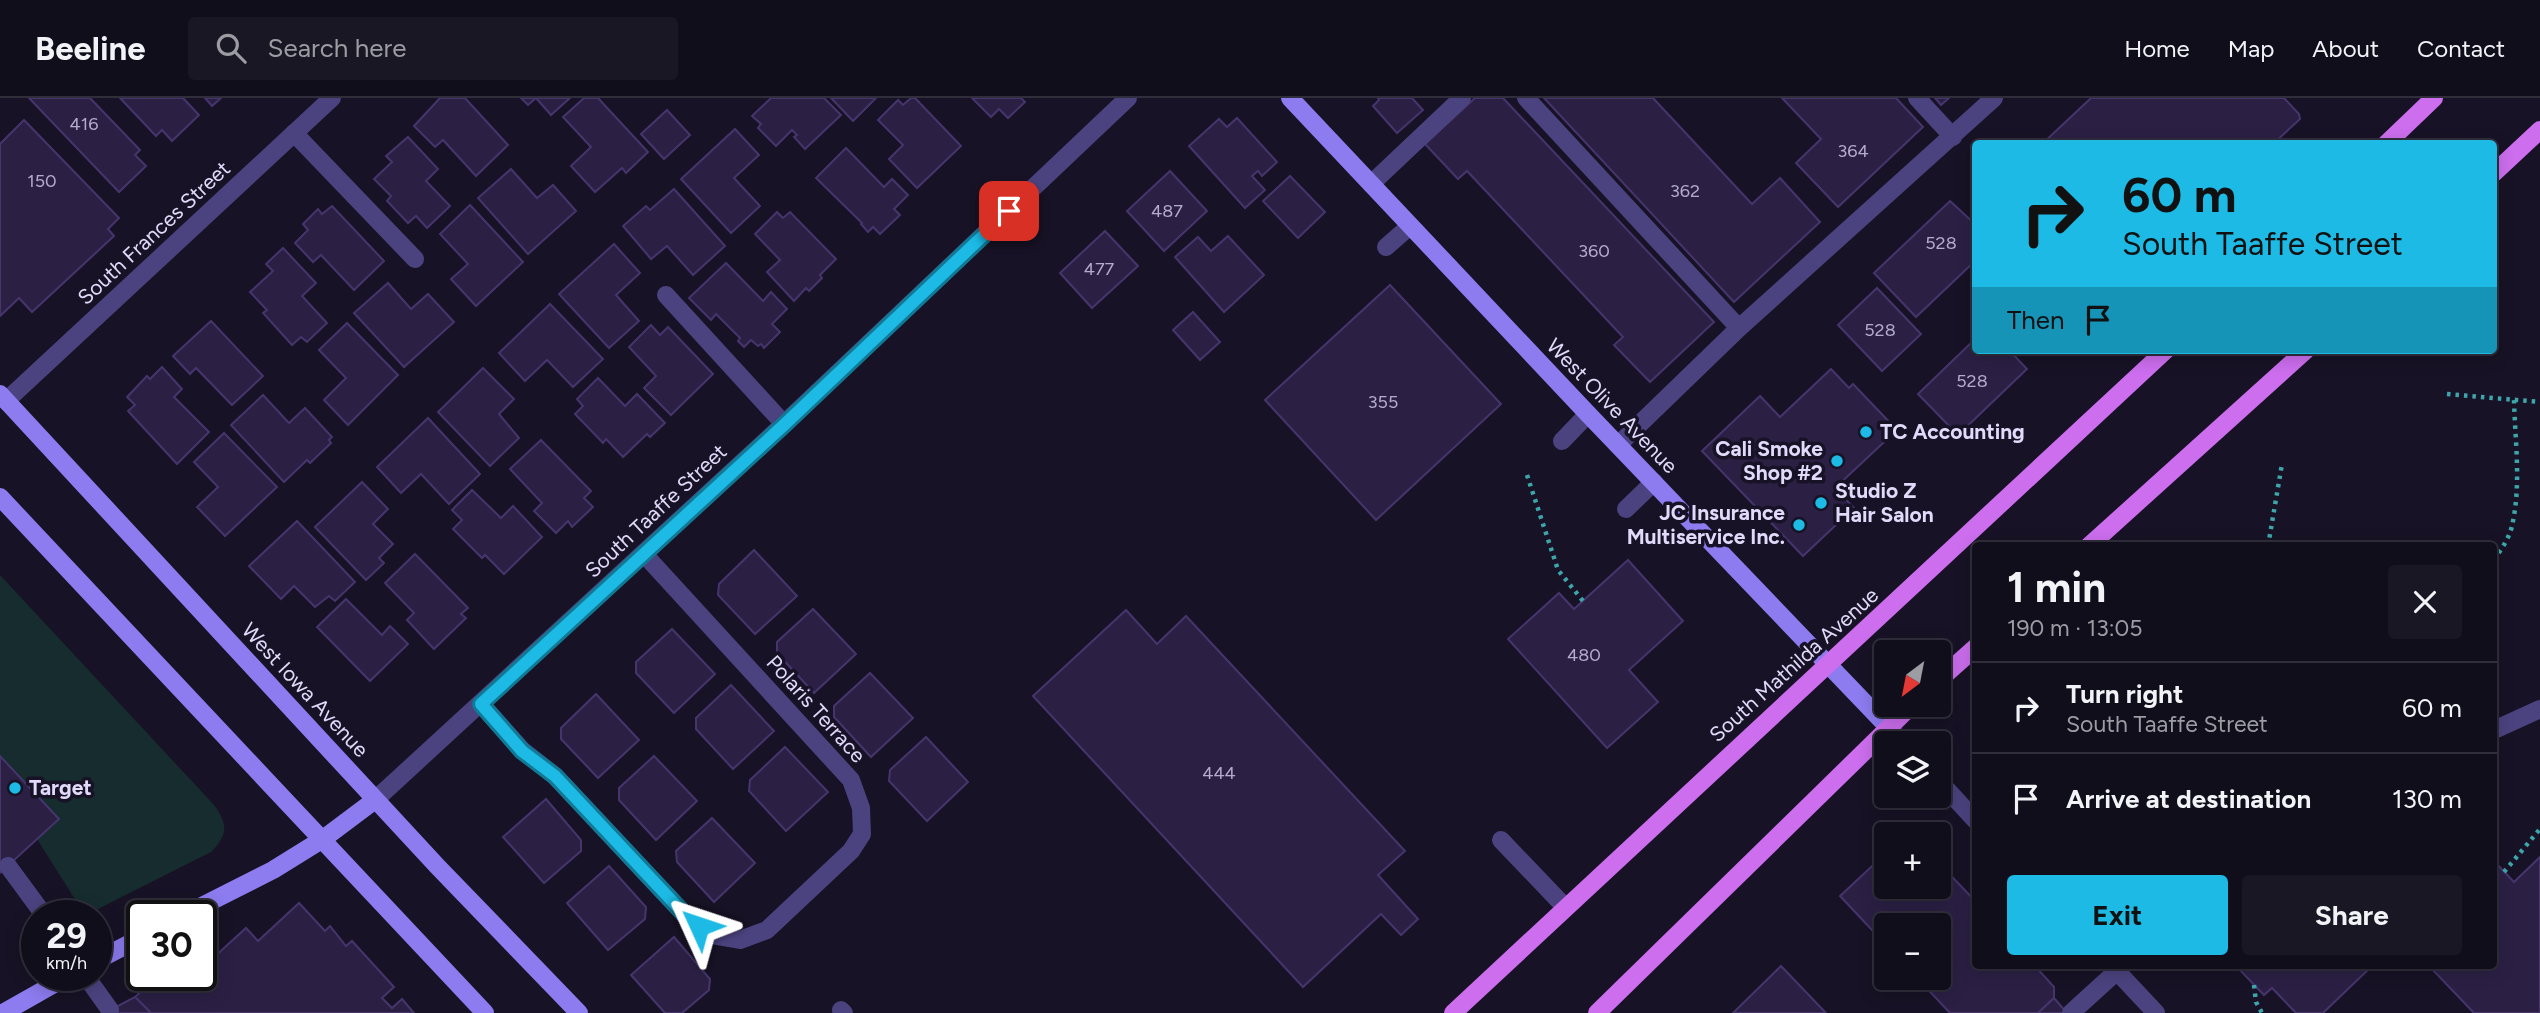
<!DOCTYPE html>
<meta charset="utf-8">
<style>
:root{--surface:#110e1c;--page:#1a1725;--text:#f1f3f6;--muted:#9c9ca3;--line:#302e3b;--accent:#1cbae5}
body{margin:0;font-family:Figtree,sans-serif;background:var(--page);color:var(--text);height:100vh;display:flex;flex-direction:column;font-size:26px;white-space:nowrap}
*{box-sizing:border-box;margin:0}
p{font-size:23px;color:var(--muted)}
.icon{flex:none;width:38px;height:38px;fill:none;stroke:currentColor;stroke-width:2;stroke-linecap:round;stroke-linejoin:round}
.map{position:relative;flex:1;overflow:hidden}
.panel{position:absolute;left:1972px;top:444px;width:525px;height:427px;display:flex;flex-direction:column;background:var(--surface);border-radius:7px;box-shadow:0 4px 18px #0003,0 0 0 2px var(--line)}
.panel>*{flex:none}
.hud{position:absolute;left:1972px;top:42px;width:525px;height:214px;border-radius:7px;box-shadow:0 4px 18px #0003,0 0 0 2px var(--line);background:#1cbae5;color:#111;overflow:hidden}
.needle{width:46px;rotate:212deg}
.tools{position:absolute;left:1874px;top:542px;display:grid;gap:14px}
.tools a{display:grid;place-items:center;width:77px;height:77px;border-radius:7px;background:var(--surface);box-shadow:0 4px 18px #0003,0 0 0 2px var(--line);font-size:35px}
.speed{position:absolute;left:21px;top:802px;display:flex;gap:14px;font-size:35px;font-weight:700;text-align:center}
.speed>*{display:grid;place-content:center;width:91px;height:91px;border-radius:50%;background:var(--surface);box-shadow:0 4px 18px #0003,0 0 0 2px var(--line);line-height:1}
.speed small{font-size:18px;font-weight:400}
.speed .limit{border:4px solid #111;border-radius:10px;background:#fff;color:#111}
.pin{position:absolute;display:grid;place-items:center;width:60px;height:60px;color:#fff;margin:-30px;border-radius:14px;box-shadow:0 4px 10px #0006}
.me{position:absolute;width:77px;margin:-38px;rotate:312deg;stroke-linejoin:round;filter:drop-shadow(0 0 5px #0008)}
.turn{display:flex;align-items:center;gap:24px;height:147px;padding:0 35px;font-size:32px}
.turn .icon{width:91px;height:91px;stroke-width:2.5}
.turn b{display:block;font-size:49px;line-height:60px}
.then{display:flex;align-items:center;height:66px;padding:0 35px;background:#0003;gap:14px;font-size:26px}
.round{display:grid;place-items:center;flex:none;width:74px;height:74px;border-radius:7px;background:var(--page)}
.head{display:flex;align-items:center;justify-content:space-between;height:119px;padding:0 35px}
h1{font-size:42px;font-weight:700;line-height:52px}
.primary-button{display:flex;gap:14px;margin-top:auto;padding:14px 35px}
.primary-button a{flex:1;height:80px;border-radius:7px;background:var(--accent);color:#111;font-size:28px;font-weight:700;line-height:80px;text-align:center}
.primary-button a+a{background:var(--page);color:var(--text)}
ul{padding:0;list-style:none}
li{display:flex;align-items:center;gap:21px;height:91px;padding:0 35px;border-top:2px solid var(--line)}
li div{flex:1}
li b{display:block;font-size:26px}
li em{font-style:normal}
header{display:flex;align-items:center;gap:42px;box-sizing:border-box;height:98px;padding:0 35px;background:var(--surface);border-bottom:2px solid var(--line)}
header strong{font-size:33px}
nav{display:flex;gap:38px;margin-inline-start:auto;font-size:24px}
.search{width:490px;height:63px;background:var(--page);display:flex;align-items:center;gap:18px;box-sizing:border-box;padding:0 24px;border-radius:7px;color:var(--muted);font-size:26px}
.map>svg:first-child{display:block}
</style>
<header>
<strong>Beeline</strong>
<div class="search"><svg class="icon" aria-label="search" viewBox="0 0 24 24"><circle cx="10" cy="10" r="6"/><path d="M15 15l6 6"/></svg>Search here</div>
<nav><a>Home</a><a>Map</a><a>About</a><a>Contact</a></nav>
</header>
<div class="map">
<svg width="2540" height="915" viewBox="0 0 2540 915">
<rect width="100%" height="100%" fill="#171225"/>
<path fill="#162c2e" d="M0,477L215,708C228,728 228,736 211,754L96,812L78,806L37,741L0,658Z"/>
<g fill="#2b2044" stroke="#46356d" stroke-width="2">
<path d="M29,0H90L140,52L135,57L146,68L119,94Z"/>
<path d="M120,0H183L199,17L172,43L162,32L156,38Z"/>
<path d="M205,0H221L212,8Z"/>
<path d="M440,0H465L508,47L476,78L443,42L435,49L414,28Z"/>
<path d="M521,0H570L551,17L536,0L528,7Z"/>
<path d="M584,0H598L648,54L626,75L622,70L595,94L571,68L591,49L563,19Z"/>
<path d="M771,0H824L841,17L805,51L794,39L797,37L792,32L776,48L758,30L761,26L752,18Z"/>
<path d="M831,0H876L853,23Z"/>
<path d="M911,0H915L961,48L917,90L889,61L903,47L878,22L898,2L903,7Z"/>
<path d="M972,0H1021L1025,4L1008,20L999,11L991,19Z"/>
<path d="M1378,0H1412L1423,12L1397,35L1373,8L1379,2Z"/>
<path d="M1475,0H1503L1714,224L1650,284L1614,247L1623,239L1467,73L1458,81L1425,46Z"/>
<path d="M1544,0H1653L1752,106L1780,80L1820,124L1734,204Z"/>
<path d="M1782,0H1896L1923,29L1838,109L1796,65L1821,41Z"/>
<path d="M1935,0H1949L1941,7Z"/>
<path d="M2091,0H2284L2299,16L2300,21L2273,46H2042Z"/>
<path d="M667,12L690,37L664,61L641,36Z"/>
<path d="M1237,20L1277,64L1262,78L1258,73L1252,78L1265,92L1245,110L1189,48L1219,21L1227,29Z"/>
<path d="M24,22L119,120L108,131L114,138L32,214L19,200L0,218V46Z"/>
<path d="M735,31L759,57L734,80L760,108L731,135L681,81Z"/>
<path d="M408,39L438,71L426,83L450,108L427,130L416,118L408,125L387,103L391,98L374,81L392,64L386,58Z"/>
<path d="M846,50L884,89L892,81L908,97L894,111L900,117L880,136L873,129L868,134L861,126L862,125L816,80Z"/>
<path d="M511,71L537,100L553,87L576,113L528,156L478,100Z"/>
<path d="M1170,73L1207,113L1164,153L1127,113Z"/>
<path d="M1290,78L1325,114L1298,140L1263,103Z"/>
<path d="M674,91L725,148L693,177L667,148L651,161L623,128L646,108L650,112Z"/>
<path d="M1950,103L1976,127V162L1916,219L1874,175Z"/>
<path d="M470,107L523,164L476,208L451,181L468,166L440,136Z"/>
<path d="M332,108L384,163L354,192L321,157L313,164L295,145L308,132L303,126L318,111L322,116Z"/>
<path d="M777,114L783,120L790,114L836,161L820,177L822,180L809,193L806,190L794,203L767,174L780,162L755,136Z"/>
<path d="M1105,133L1138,168L1092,210L1060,175Z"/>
<path d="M1228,138L1264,177L1224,214L1175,159L1198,139L1211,153Z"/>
<path d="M614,146L640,175L616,197L639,223L609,250L559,196Z"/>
<path d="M283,150L316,185L302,198L327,225L307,244L301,239L292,247L263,215L267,212L250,194L273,173L266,166Z"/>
<path d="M726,165L763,203L771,194L787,211L772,226L780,234L764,250L761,246L758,248L751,242L744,249L738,243L740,240L716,216L711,222L689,200Z"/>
<path d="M388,185L411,211L428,196L454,224L404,269L354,215Z"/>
<path d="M1390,187L1501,306L1376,422L1265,302Z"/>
<path d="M1877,190L1921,236L1882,273L1838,227Z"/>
<path d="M550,206L603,261L573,289L547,262L525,283L499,255Z"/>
<path d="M1193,214L1220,244L1200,262L1173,232Z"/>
<path d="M211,223L263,278L232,307L196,270L190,276L173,258Z"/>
<path d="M347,225L398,277L348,327L324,302L346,280L319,252Z"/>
<path d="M651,227L660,237L668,229L713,276L671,317L644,290L656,278L629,249Z"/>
<path d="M1976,240V252H2009L2027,271L1958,337L1918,296Z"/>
<path d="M162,269L182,291L174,299L209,334L177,366L128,313L135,307L127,299L147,278L150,281Z"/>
<path d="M483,270L514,301L499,316L519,340L490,368L438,314Z"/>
<path d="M1831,271L1849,290L1853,286L1897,332L1835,390L1854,410L1803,458L1702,353L1760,298L1780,319Z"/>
<path d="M598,280L625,308L637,296L665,325L650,339L647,336L623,359L606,341L603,345L575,316L583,308L577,301Z"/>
<path d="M263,297L289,325L305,310L332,339L329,342L331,345L310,365L307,362L284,384L231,327Z"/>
<path d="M428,320L480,376L449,406L421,376L401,395L377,369Z"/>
<path d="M224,335L277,389L225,438L197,409L218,389L194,364Z"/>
<path d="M541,342L591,393L584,400L593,409L572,429L568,423L556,435L534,413L542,405L510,371Z"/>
<path d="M362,384L388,411L373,426L393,446L379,460L384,465L366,482L315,429Z"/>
<path d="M472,392L501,420L513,408L542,439L504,476L485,457L482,460L453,431L462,422L452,412Z"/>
<path d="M297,423L355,484L335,503L329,498L315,509L294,488L281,501L249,468Z"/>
<path d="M754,452L797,498L755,536L718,497L719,486Z"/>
<path d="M415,456L468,510L461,516L466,520L434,551L407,522L414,515L385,485Z"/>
<path d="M1628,462L1683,523L1629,572L1658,604L1607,650L1508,541L1559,495L1574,511Z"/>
<path d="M346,501L382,537L390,528L408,546L370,583L317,529Z"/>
<path d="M813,511L856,556L814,595L777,555V544Z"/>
<path d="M1126,512L1157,546L1186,518L1405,753L1378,777L1418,821L1401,837L1381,816L1303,889L1033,598Z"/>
<path d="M672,531L715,576L674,615L636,575V564Z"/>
<path d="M870,575L913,620L871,659L834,619V608Z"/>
<path d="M731,587L774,633L733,671L696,631V620Z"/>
<path d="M596,596L639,642L598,680L561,641V630Z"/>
<path d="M926,639L968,684L927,723L889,683L890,672Z"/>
<path d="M785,649L828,694L786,733L749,693L750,682Z"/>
<path d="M0,658L59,721L0,775Z"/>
<path d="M654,658L697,703L656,742L619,702V690Z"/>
<path d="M546,701L581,742V753L544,785L503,739Z"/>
<path d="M712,720L755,765L714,804L677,764L676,753Z"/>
<path d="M1885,756L1886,789H1939V765L1976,804V868H2035L2054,889V900L2038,915H1950L1917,880H1939V828H1886V847L1840,798Z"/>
<path d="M2540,759V915H2474L2429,868H2494V763L2514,784Z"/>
<path d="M609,768L646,809L645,821L608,852L567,805Z"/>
<path d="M299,805L325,833L330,828L346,848L352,843L394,889L382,900L392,910L402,901L414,915H151L135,899L147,888L151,891L166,877L173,882L179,877H201V856L206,852L213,860L246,830L258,843Z"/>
<path d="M674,839L710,881L709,892L682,915H665L631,877Z"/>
<path d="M1781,868L1826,915H1733Z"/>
<path d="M2236,868H2372L2323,915H2296L2272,890L2264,897Z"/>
<path d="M135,899L151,915H106L110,912Z"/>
<path d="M2054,900L2067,915H2038Z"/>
</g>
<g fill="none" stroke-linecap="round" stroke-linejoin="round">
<g stroke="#3ea6ab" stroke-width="4.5" stroke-dasharray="3.5 5" stroke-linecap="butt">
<path d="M2447,296L2540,304"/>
<path d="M1527,377L1558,472L1583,503"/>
<path d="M2268,448L2282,366"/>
<path d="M2494,462C2502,450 2511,438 2513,423C2521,384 2515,342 2514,302"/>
<path d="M2504,774L2540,731"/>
<path d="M2254,887L2256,904L2262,915"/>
</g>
<g stroke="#4b437f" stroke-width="18">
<path d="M1526,0L1739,230"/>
<path d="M1917,0L1953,39"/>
<path d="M294,35L415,161"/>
<path d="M1371,86L1462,0"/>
<path d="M1386,149L1410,128"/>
<path d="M666,197L784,326"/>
<path d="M1562,343L1588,316"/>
<path d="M1618,347L1739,230L1994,0"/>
<path d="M1626,411L1654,384"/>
<path d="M2494,632L2540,611"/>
<path d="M1501,742L1565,809"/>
<path d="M8,768L44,817"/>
<path d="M85,877L110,912"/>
<path d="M841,912L844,915"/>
<path d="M2071,915L2117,873"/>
</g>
<g stroke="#4b437f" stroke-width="18">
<path d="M6,303L332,0"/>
<path d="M481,606L522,652L555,678L688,820L711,837L740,842L767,832L851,753L862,736L861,710L851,682L644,456"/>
<path d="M1889,630L1904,646"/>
<path d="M1939,683L1976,723"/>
<path d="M375,702L784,326L1128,0"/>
<path d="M2112,868L2156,915"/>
</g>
<g stroke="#8c7cf0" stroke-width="18">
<path d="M1290,0L1588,316L1889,630"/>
<path d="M0,296L438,769L579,915"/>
<path d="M0,399L485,915"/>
<path d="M184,817L273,772L323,741L375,702"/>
<path d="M96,863L142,839"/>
<path d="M3,915L70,877"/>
</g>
<g stroke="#cc6eee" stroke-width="18">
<path d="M2386,46L2434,0"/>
<path d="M2494,75L2540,32"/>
<path d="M2089,448L2306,252"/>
<path d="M1939,582L1976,549"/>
<path d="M1453,915L2166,252"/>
<path d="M1597,915L1912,607"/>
</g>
</g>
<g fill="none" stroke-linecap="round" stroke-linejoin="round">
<defs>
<path id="route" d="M699,828L688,820L555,678L522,653L481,606L785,326L1009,113"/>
</defs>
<use href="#route" stroke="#127995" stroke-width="18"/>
<use href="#route" stroke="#1cbae5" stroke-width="12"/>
</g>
<g fill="#1cbae5" stroke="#171225" stroke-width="2.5">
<circle cx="1866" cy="334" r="7"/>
<circle cx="1837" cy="363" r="7"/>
<circle cx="1821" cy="405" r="7"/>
<circle cx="1799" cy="427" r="7"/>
<circle cx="15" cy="690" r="7"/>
</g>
<g text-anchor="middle" stroke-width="7" stroke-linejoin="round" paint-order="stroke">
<g font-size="18" fill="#b4accd">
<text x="84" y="32">416</text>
<text x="1853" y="59">364</text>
<text x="42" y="89">150</text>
<text x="1685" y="99">362</text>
<text x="1167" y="119">487</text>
<text x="1941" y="151">528</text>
<text x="1594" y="159">360</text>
<text x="1099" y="177">477</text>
<text x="1880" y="238">528</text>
<text x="1972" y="289">528</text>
<text x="1383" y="310">355</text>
<text x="1584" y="563">480</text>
<text x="1219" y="681">444</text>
</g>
<g font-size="21" fill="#e2dafb" stroke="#171225">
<text transform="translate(154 135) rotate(-43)" y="7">South Frances Street</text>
<text transform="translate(1612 308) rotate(46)" y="7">West Olive Avenue</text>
<text transform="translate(656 413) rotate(-43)" y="7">South Taaffe Street</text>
<text transform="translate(1794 567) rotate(-42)" y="7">South Mathilda Avenue</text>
<text transform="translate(305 592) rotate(47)" y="7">West Iowa Avenue</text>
<text transform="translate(816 611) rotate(48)" y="7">Polaris Terrace</text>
</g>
<g font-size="21" font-weight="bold" fill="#e2dafb" stroke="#171225" text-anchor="start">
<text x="1880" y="341">TC Accounting</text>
<text x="1823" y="358" text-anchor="end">Cali Smoke<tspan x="1823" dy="24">Shop #2</tspan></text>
<text x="1835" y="400">Studio Z<tspan x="1835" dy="24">Hair Salon</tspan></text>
<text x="1785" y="422" text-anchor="end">JC Insurance<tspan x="1785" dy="24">Multiservice Inc.</tspan></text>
<text x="29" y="697">Target</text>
</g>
</g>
</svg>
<div class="tools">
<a><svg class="needle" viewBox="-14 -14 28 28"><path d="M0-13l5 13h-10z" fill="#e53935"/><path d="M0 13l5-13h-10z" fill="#9c9ca3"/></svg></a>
<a><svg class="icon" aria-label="layers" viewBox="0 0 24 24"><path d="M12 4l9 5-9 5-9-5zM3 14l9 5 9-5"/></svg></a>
<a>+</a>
<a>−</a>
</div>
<div class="speed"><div>29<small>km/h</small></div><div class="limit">30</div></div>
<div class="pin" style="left:1009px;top:113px;background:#d93025"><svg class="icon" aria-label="arrive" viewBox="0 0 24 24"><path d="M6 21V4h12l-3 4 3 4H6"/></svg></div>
<svg class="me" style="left:699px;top:828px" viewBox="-20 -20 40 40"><path d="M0-17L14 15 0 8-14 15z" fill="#1cbae5" stroke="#fff" stroke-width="4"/></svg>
<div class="hud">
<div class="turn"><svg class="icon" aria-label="right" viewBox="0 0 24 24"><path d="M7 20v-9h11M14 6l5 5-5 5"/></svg><div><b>60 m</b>South Taaffe Street</div></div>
<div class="then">Then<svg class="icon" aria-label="arrive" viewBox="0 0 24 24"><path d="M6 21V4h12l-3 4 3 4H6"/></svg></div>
</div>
<section class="panel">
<div class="head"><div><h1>1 min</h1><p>190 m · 13:05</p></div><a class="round"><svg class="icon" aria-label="close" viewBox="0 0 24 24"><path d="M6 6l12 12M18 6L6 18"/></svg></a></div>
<ul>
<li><svg class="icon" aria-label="right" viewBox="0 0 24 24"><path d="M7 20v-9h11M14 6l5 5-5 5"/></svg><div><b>Turn right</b><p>South Taaffe Street</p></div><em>60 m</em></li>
<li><svg class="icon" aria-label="arrive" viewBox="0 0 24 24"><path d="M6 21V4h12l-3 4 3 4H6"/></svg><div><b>Arrive at destination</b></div><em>130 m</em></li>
</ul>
<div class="primary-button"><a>Exit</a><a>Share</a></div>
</section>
</div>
